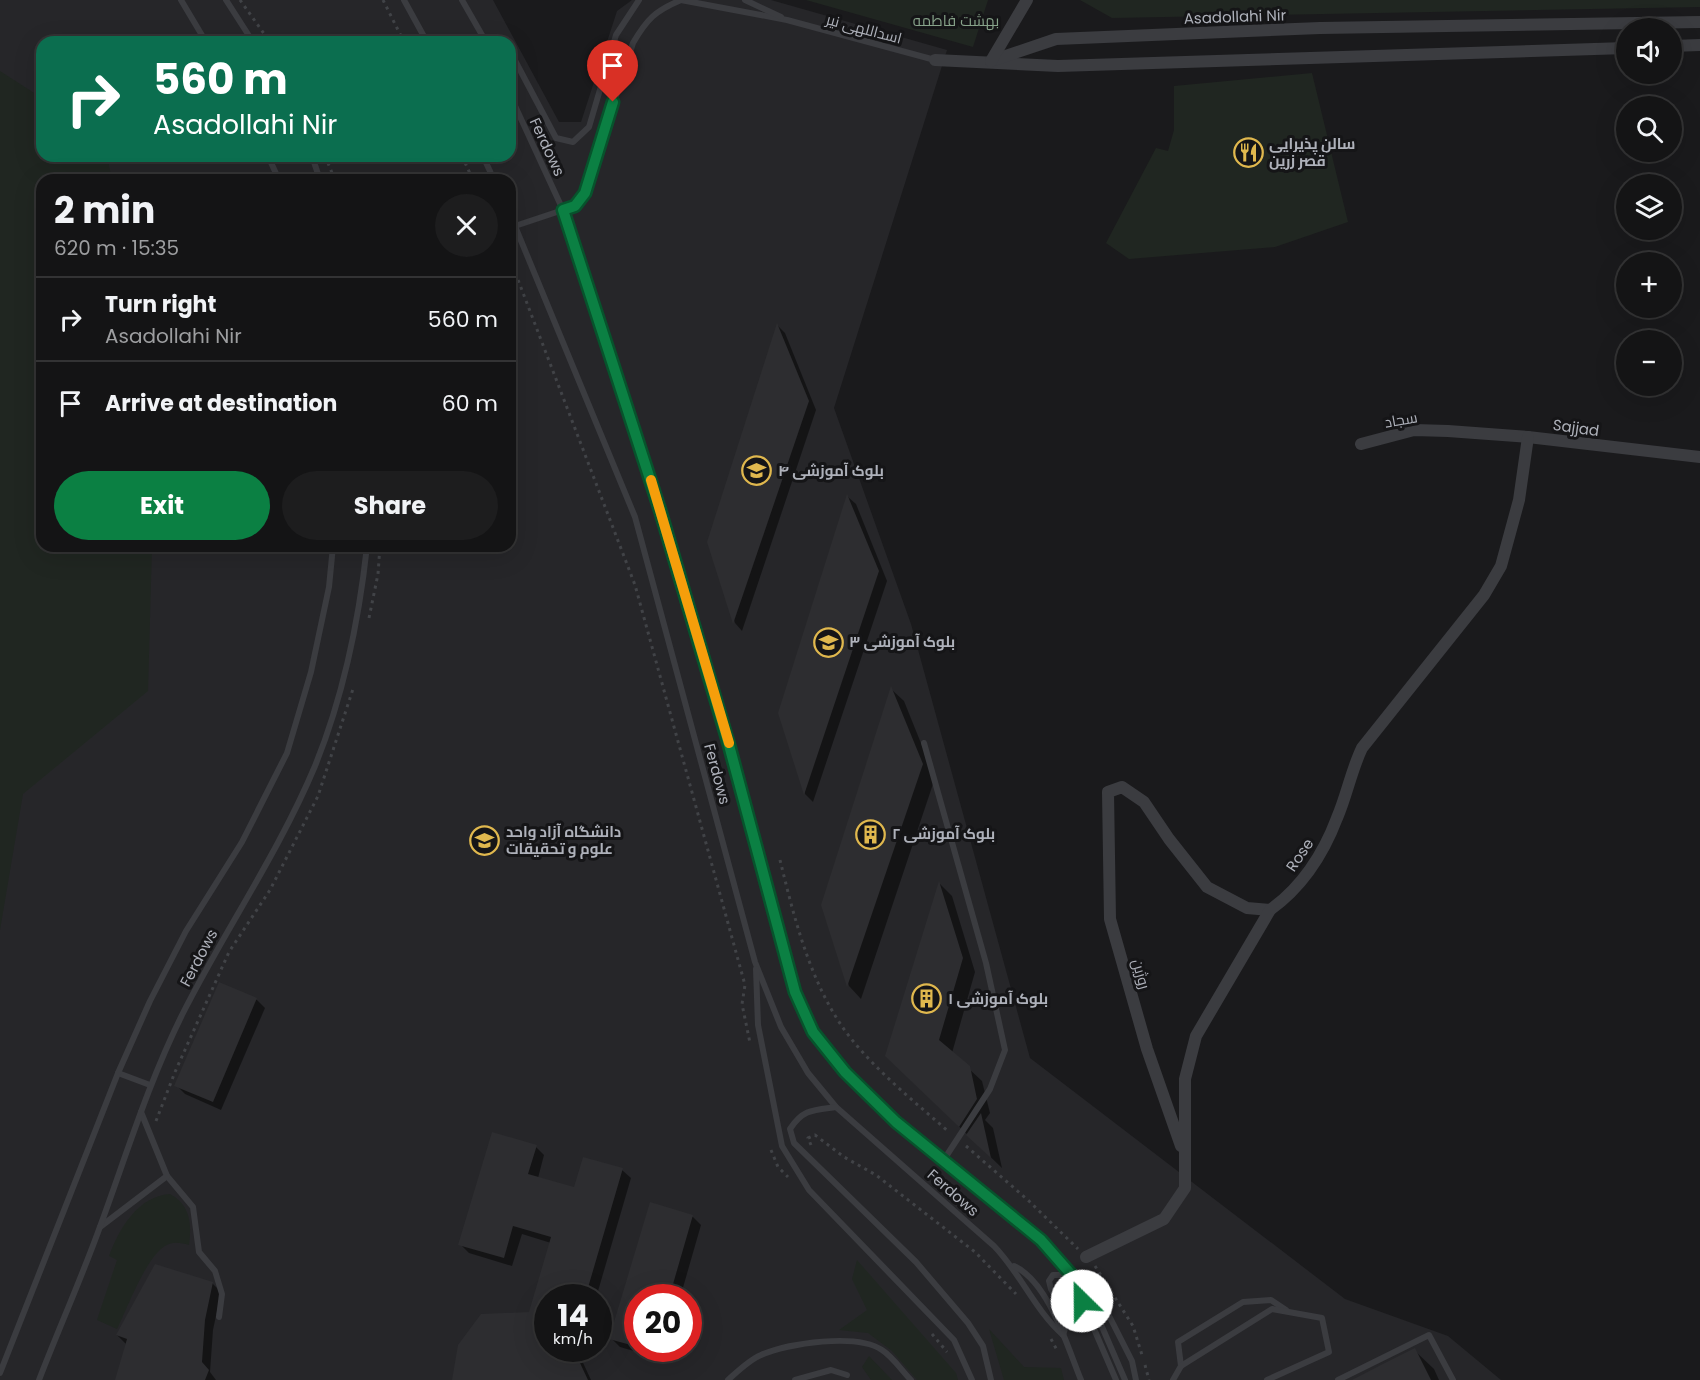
<!DOCTYPE html>
<meta charset="utf-8">
<style>
:root{--surface:#141415;--page:#1d1d1e;--text:#f1f3f6;--muted:#9d9ea0;--line:#333334;--accent:#0b8043}
body{margin:0;font-family:Poppins,Cairo,sans-serif;background:var(--page);color:var(--text);height:100vh;display:flex;flex-direction:column;font-size:22px;white-space:nowrap}
*{box-sizing:border-box;margin:0}
p{font-size:20px;color:var(--muted)}
.icon{flex:none;width:33px;height:33px;fill:none;stroke:currentColor;stroke-width:2;stroke-linecap:round;stroke-linejoin:round}
.map{position:relative;flex:1;overflow:hidden}
.sheet{position:absolute;left:36px;top:174px;width:480px;height:378px;display:flex;flex-direction:column;background:var(--surface);border-radius:18px;box-shadow:0 6px 24px #0002,0 0 0 2px var(--line)}
.sheet>*{flex:none}
.banner{position:absolute;left:36px;top:36px;width:480px;height:126px;border-radius:18px;box-shadow:0 6px 24px #0002,0 0 0 2px var(--line);background:#0b6e4f;color:#fff;overflow:hidden}
.fabs{position:absolute;left:1616px;top:18px;display:grid;gap:12px}
.fabs a{display:grid;place-items:center;width:66px;height:66px;border-radius:50%;background:var(--surface);box-shadow:0 6px 24px #0002,0 0 0 2px var(--line);font-size:30px}
.speed{position:absolute;left:534px;top:1284px;display:flex;gap:12px;font-size:30px;font-weight:700;text-align:center}
.speed>*{display:grid;place-content:center;width:78px;height:78px;border-radius:50%;background:var(--surface);box-shadow:0 6px 24px #0002,0 0 0 2px var(--line);line-height:1}
.speed small{font-size:15px;font-weight:400}
.speed .limit{border:9px solid #d22;background:#fff;color:#111}
.pin{position:absolute;display:grid;place-items:center;width:51px;height:51px;color:#fff;margin:-62px -26px;border-radius:50% 50% 50% 0;rotate:-45deg;box-shadow:0 0 6px #0007}
.pin .icon{rotate:45deg}
.me{position:absolute;width:66px;margin:-33px;rotate:337deg;stroke-linejoin:round;filter:drop-shadow(0 0 4px #0008)}
.turn{display:flex;align-items:center;gap:21px;height:126px;padding:0 18px;font-size:27px}
.turn .icon{width:78px;height:78px;stroke-width:2.5}
.turn b{display:block;font-size:42px;line-height:51px}
.round{display:grid;place-items:center;flex:none;width:63px;height:63px;border-radius:32px;background:var(--page)}
.head{display:flex;align-items:center;justify-content:space-between;height:102px;padding:0 18px}
h1{font-size:36px;font-weight:700;line-height:45px}
.action{display:flex;gap:12px;margin-top:auto;padding:12px 18px}
.action a{flex:1;height:69px;border-radius:36px;background:var(--accent);color:#fff;font-size:24px;font-weight:700;line-height:69px;text-align:center}
.action a+a{background:var(--page);color:var(--text)}
ul{padding:0;list-style:none}
li{display:flex;align-items:center;gap:18px;height:84px;padding:0 18px;border-top:2px solid var(--line)}
li div{flex:1}
li b{display:block;font-size:22px}
li em{font-style:normal}
.map>svg:first-child{display:block}
</style>
<div class="map">
<svg width="1700" height="1380" viewBox="0 0 1700 1380">
<rect width="100%" height="100%" fill="#1a1a1c"/>
<path fill="#262629" fill-rule="evenodd" d="M0,0H493L559,122H581L617,11L632,0H771L947,50L834,408L911,624L1030,1058L1345,1299L1448,1336L1501,1380H0ZM42,42H510V156H42ZM42,180H510V546H42ZM548,1298H598V1348H548ZM638,1298H688V1348H638Z"/>
<g fill="#202621">
<path d="M806,0H988L973,47Z"/>
<path d="M1080,0H1700V7L1112,18Z"/>
<path d="M0,71L42,98V156H107L112,180H42V546H152L148,691L23,794L0,930Z"/>
<path d="M1312,73L1348,222L1275,247L1129,259L1106,243L1156,148L1168,151L1174,130V86Z"/>
<path d="M170,1194C190,1205 192,1223 189,1245C181,1243 173,1241 165,1246C146,1257 127,1309 117,1329L97,1320L117,1260L109,1256C119,1229 138,1196 170,1194Z"/>
<path d="M857,1260L956,1373L958,1380H917L892,1351L868,1333L839,1330L867,1310L852,1279Z"/>
<path d="M989,1329L1024,1367L1061,1368L1064,1380H1004Z"/>
<path d="M869,1356L892,1380H871L862,1367Z"/>
</g>
<g fill="#0007">
<path d="M778,326L785,333L816,410L742,631L735,623L709,542Z"/>
<path d="M848,497L856,504L887,581L813,802L805,794L779,713Z"/>
<path d="M891,689L904,701L935,778L861,999L849,986L823,905Z"/>
<path d="M940,884L952,896L975,972L952,1053L982,1081L990,1113L985,1120L993,1128L1002,1168L886,1056Z"/>
<path d="M220,984L257,1000L265,1008L221,1110L185,1094L176,1085Z"/>
<path d="M536,1147L544,1155L538,1178L575,1189L622,1170L631,1178L596,1298H548V1348H581L579,1354L591,1380H454L530,1314L551,1243L522,1234L512,1266L469,1253L460,1244Z"/>
<path d="M651,1204L693,1217L701,1225L680,1298H638V1348H664L661,1359L620,1347L611,1338Z"/>
<path d="M212,1283L221,1292L213,1330L210,1372L216,1380H117L126,1344L117,1335Z"/>
<path d="M1414,1350L1434,1369L1439,1380H1357Z"/>
</g>
<g fill="#2d2d30">
<path d="M777,323L809,401L733,624L707,542Z"/>
<path d="M847,494L879,571L804,795L778,713Z"/>
<path d="M891,686L923,764L847,987L821,905Z"/>
<path d="M939,881L963,958L939,1040L970,1066L977,1099L959,1127L885,1056Z"/>
<path d="M219,982L257,998L213,1102L174,1086Z"/>
<path d="M981,1113L991,1158L966,1135Z"/>
<path d="M492,1132L537,1145L528,1174L574,1187L583,1157L623,1168L585,1298H548V1348H573L588,1380H452L458,1345L481,1314L529,1312L551,1237L513,1226L504,1258L458,1245Z"/>
<path d="M650,1202L693,1215L669,1298H638V1347L609,1339Z"/>
<path d="M155,1264L213,1282L205,1320L202,1362L209,1370L205,1380H115L127,1339L116,1335Z"/>
<path d="M1415,1348L1431,1380H1352L1381,1365Z"/>
</g>
<g fill="none" stroke-linecap="round" stroke-linejoin="round">
<g stroke="#414347" stroke-width="3" stroke-dasharray="3 4.5" stroke-linecap="butt">
<path d="M240,0L270,42"/>
<path d="M383,0L404,42"/>
<path d="M325,156L335,180"/>
<path d="M462,156L473,180"/>
<path d="M510,259L635,585L745,985L742,1004L750,1043"/>
<path d="M369,618L378,574L380,546"/>
<path d="M780,860C795,921 812,991 853,1041C881,1075 916,1103 949,1132"/>
<path d="M156,1121L175,1072L229,952L270,890L318,796L353,689"/>
<path d="M811,1145L808,1138L815,1135L844,1157L876,1175L975,1252L1016,1294"/>
<path d="M966,1146L1029,1201L1078,1249"/>
<path d="M771,1150L778,1167L788,1177"/>
<path d="M1095,1266L1133,1326L1142,1355"/>
<path d="M932,1334L947,1352"/>
<path d="M1051,1339L1058,1352"/>
<path d="M1145,1365L1149,1380"/>
</g>
<g stroke="#3b3c40" stroke-width="6">
<path d="M181,0L206,42"/>
<path d="M226,0L253,42"/>
<path d="M404,0L427,42"/>
<path d="M462,0L486,42"/>
<path d="M681,0L787,20L935,60"/>
<path d="M745,0L781,17"/>
<path d="M510,51L556,138L573,142L589,127L616,35L639,0"/>
<path d="M510,95L563,210L660,510L729,745L795,991L813,1032L845,1072L896,1122L1041,1240L1090,1299L1125,1380"/>
<path d="M268,156L279,180"/>
<path d="M312,156L320,180"/>
<path d="M483,156L494,180"/>
<path d="M510,214L635,517L755,962L781,1027L808,1073L836,1107L994,1246C1021,1274 1034,1309 1063,1335"/>
<path d="M515,226L575,206L585,193L633,43C647,19 655,11 681,0"/>
<path d="M924,743L986,963L1005,1050L990,1089L943,1161"/>
<path d="M756,969L758,1025L782,1146L809,1190L954,1340L972,1380"/>
<path d="M118,1073L150,1085"/>
<path d="M836,1107C814,1110 803,1109 790,1129L794,1143L916,1262L968,1323L983,1346L991,1380"/>
<path d="M167,1176L193,1207L199,1252L215,1271L222,1294L219,1317"/>
<path d="M100,1227L167,1176L141,1112"/>
<path d="M1014,1266C1049,1282 1067,1346 1081,1380"/>
<path d="M1077,1284L1082,1301L1116,1380"/>
<path d="M1063,1335L1068,1319L1051,1289L1049,1281L1053,1275H1064L1096,1290L1132,1361L1136,1380"/>
<path d="M1181,1366L1178,1342L1243,1302L1271,1300L1286,1310"/>
<path d="M0,1373L118,1073L150,1001L186,931L242,842L287,753L311,672L329,587L333,546"/>
<path d="M39,1380C59,1328 82,1277 101,1224C127,1153 149,1081 183,1013C225,930 279,852 315,766C343,697 359,620 367,546"/>
<path d="M728,1380C737,1372 749,1360 761,1355C788,1343 857,1333 882,1350C893,1357 902,1371 911,1380"/>
<path d="M795,1380L831,1370L847,1375"/>
<path d="M1173,1380L1181,1366L1272,1309L1322,1318L1329,1352L1267,1380"/>
<path d="M1338,1380L1429,1335L1453,1380"/>
</g>
<g stroke="#3b3c40" stroke-width="12">
<path d="M1671,46L1700,45"/>
<path d="M935,60L1058,66L1626,48"/>
<path d="M991,61L1056,39L1320,28L1700,22"/>
<path d="M991,61L1027,0"/>
<path d="M1361,444L1414,430L1448,431L1528,437L1700,457"/>
<path d="M1181,1146L1147,1049L1110,919L1108,792L1122,787L1144,802L1169,839L1207,887L1247,908L1270,910"/>
<path d="M1086,1257L1164,1219L1185,1188V1079L1196,1036L1270,910C1302,887 1323,855 1337,818C1347,795 1351,771 1362,748L1484,595L1501,566L1519,500L1528,437"/>
</g>
</g>
<g fill="none" stroke-linecap="round" stroke-linejoin="round">
<defs>
<path id="route" d="M613,102L585,193L575,206L563,210L660,510L729,745L795,992L813,1032L845,1072L896,1122L1041,1240L1076,1280L1082,1301"/>
</defs>
<use href="#route" stroke="#07532c" stroke-width="15"/>
<use href="#route" stroke="#0b8043" stroke-width="10"/>
<path stroke="#f59e0b" stroke-width="10" d="M651,480L729,743"/>
</g>
<defs>
<symbol id="restaurant-ring" viewBox="-11 -11 22 22"><circle r="9.5" fill="#151517" stroke="#e0b84e" stroke-width="1.5"/><path d="M-5-6h1v4h1v-4h1v4h1v-4h1v5L-1.5 .5V6h-2V.5L-5-1ZM5-6V6H3V1.5H1.5Q1.5-4 5-6Z" fill="#e0b84e"/></symbol>
<symbol id="university-ring" viewBox="-11 -11 22 22"><circle r="9.5" fill="#151517" stroke="#e0b84e" stroke-width="1.5"/><path d="M0-5L7-2L0 1L-7-2ZM-4 1L0 2.5L4 1V4Q0 6-4 4Z" fill="#e0b84e"/></symbol>
<symbol id="building-ring" viewBox="-11 -11 22 22"><circle r="9.5" fill="#151517" stroke="#e0b84e" stroke-width="1.5"/><path d="M-4-6H4V6H1V3H-1V6H-4ZM-2.5-4.3h1.7v1.8h-1.7ZM.8-4.3h1.7v1.8H.8ZM-2.5-1h1.7V.8h-1.7ZM.8-1h1.7V.8H.8Z" fill="#e0b84e"/></symbol>
</defs>
<g fill-rule="evenodd">
<use href="#restaurant-ring" x="1232" y="136" width="33" height="33"/>
<use href="#university-ring" x="740" y="454" width="33" height="33"/>
<use href="#university-ring" x="812" y="626" width="33" height="33"/>
<use href="#building-ring" x="854" y="818" width="33" height="33"/>
<use href="#university-ring" x="468" y="824" width="33" height="33"/>
<use href="#building-ring" x="910" y="982" width="33" height="33"/>
</g>
<g text-anchor="middle" stroke-width="6" stroke-linejoin="round" paint-order="stroke">
<g font-size="15" fill="#aeb1ba" stroke="#151517">
<text transform="translate(1235 17) rotate(-2)" y="5">Asadollahi Nir</text>
<text transform="translate(864 29) rotate(15)" y="5">اسداللهی نیر</text>
<text transform="translate(547 147) rotate(65)" y="5">Ferdows</text>
<text transform="translate(1401 420) rotate(-10)" y="5">سجاد</text>
<text transform="translate(1576 428) rotate(8)" y="5">Sajjad</text>
<text transform="translate(717 774) rotate(75)" y="5">Ferdows</text>
<text transform="translate(1300 855) rotate(-56)" y="5">Rose</text>
<text transform="translate(199 958) rotate(-62)" y="5">Ferdows</text>
<text transform="translate(1141 974) rotate(74)" y="5">روژین</text>
<text transform="translate(953 1193) rotate(41)" y="5">Ferdows</text>
</g>
<g font-size="15" fill="#87a38a" stroke="#151517">
<text x="956" y="26">بهشت فاطمه</text>
</g>
<g font-size="15" font-weight="bold" fill="#aeb1ba" stroke="#151517" text-anchor="start">
<text x="1269" y="149">سالن پذیرایی<tspan x="1269" dy="17">قصر زرین</tspan></text>
<text x="778" y="476">بلوک آموزشی ۴</text>
<text x="849" y="647">بلوک آموزشی ۳</text>
<text x="506" y="837">دانشگاه آزاد واحد<tspan x="506" dy="17">علوم و تحقیقات</tspan></text>
<text x="892" y="839">بلوک آموزشی ۲</text>
<text x="948" y="1004">بلوک آموزشی ۱</text>
</g>
</g>
</svg>
<div class="fabs">
<a><svg class="icon" aria-label="sound" viewBox="0 0 24 24"><path d="M4 9h4l5-4v14l-5-4H4zM17 9q2 3 0 6"/></svg></a>
<a><svg class="icon" aria-label="search" viewBox="0 0 24 24"><circle cx="10" cy="10" r="6"/><path d="M15 15l6 6"/></svg></a>
<a><svg class="icon" aria-label="layers" viewBox="0 0 24 24"><path d="M12 4l9 5-9 5-9-5zM3 14l9 5 9-5"/></svg></a>
<a>+</a>
<a>−</a>
</div>
<div class="speed"><div>14<small>km/h</small></div><div class="limit">20</div></div>
<div class="pin" style="left:613px;top:102px;background:#d93025"><svg class="icon" aria-label="arrive" viewBox="0 0 24 24"><path d="M6 21V4h12l-3 4 3 4H6"/></svg></div>
<svg class="me" style="left:1082px;top:1301px" viewBox="-20 -20 40 40"><circle r="19" fill="#fff"/><path d="M0-13L10 11 0 6-10 11z" fill="#0b8043"/></svg>
<div class="banner">
<div class="turn"><svg class="icon" aria-label="right" viewBox="0 0 24 24"><path d="M7 20v-9h11M14 6l5 5-5 5"/></svg><div><b>560 m</b>Asadollahi Nir</div></div>
</div>
<section class="sheet">
<div class="head"><div><h1>2 min</h1><p>620 m · 15:35</p></div><a class="round"><svg class="icon" aria-label="close" viewBox="0 0 24 24"><path d="M6 6l12 12M18 6L6 18"/></svg></a></div>
<ul>
<li><svg class="icon" aria-label="right" viewBox="0 0 24 24"><path d="M7 20v-9h11M14 6l5 5-5 5"/></svg><div><b>Turn right</b><p>Asadollahi Nir</p></div><em>560 m</em></li>
<li><svg class="icon" aria-label="arrive" viewBox="0 0 24 24"><path d="M6 21V4h12l-3 4 3 4H6"/></svg><div><b>Arrive at destination</b></div><em>60 m</em></li>
</ul>
<div class="action"><a>Exit</a><a>Share</a></div>
</section>
</div>
